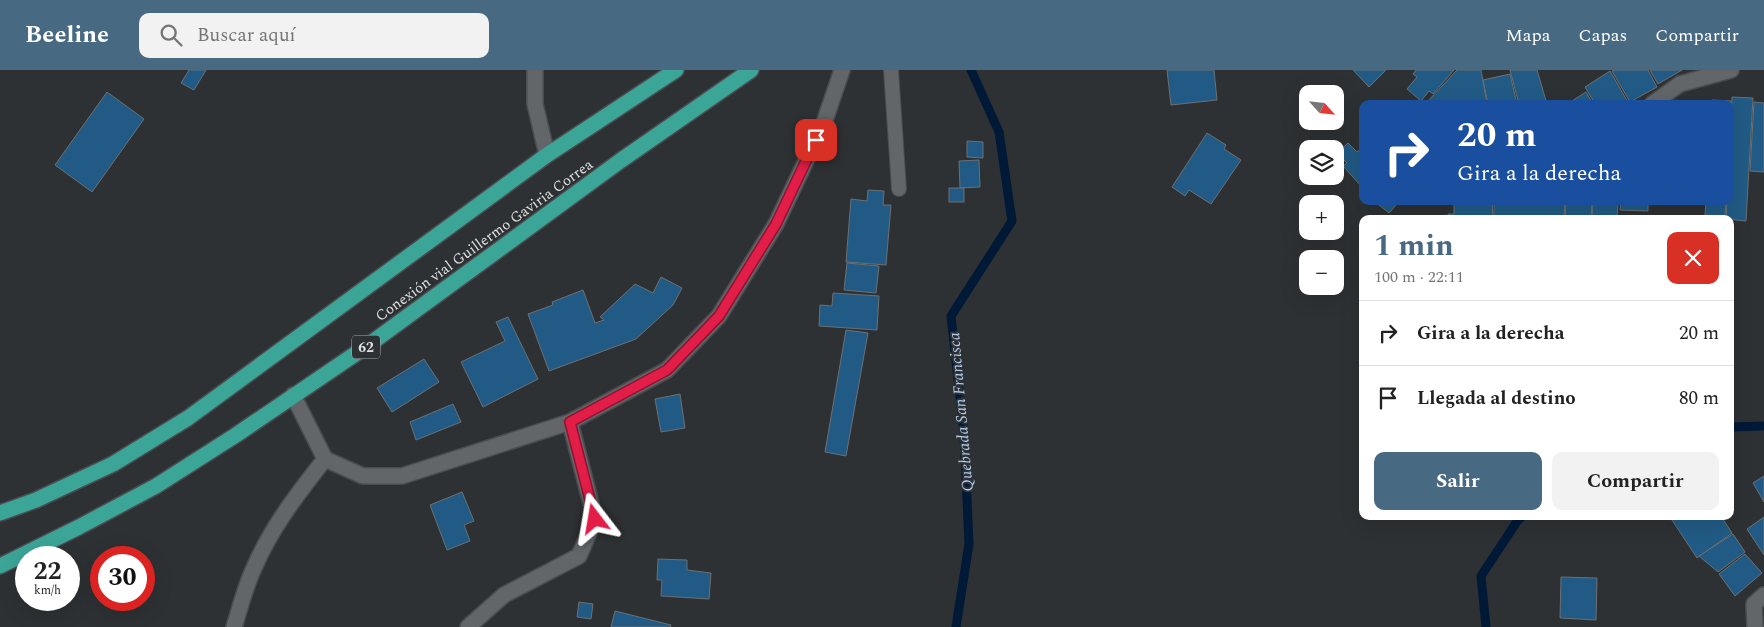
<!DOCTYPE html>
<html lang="es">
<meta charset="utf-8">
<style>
:root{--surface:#fff;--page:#f2f2f2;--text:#222;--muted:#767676;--line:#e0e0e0;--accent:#486982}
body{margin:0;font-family:Spectral,serif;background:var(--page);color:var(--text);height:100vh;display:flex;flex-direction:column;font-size:19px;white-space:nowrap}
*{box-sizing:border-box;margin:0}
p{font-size:16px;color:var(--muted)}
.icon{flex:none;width:28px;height:28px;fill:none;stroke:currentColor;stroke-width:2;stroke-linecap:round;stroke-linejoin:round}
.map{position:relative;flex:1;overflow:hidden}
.drawer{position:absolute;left:1359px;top:145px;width:375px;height:305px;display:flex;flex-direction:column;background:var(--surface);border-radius:10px;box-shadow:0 5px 20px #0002}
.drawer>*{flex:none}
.hud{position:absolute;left:1359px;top:30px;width:375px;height:105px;border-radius:10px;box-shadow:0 5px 20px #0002;background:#1a4fa0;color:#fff;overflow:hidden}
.needle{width:32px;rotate:117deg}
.fabs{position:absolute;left:1299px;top:15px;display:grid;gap:10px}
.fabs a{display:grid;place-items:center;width:45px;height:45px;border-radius:10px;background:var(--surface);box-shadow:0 5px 20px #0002;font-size:25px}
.speed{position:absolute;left:15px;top:476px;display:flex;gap:10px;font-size:25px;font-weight:700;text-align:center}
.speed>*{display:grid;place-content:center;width:65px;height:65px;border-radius:50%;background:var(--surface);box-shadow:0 5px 20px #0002;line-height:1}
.speed small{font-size:12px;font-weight:400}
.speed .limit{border:8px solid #d22;background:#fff;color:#111}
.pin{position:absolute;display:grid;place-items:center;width:42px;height:42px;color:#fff;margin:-21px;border-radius:10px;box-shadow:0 2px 8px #0006}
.me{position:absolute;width:55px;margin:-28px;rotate:346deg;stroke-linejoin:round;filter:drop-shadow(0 0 4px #0008)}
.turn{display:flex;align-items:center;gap:18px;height:105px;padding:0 15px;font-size:22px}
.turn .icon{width:65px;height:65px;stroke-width:2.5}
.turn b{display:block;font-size:35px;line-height:42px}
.round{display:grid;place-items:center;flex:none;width:52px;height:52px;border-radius:10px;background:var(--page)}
.overview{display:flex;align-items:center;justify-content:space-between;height:85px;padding:0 15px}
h1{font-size:30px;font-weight:700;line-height:38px;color:var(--accent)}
.cta{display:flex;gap:10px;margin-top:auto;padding:10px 15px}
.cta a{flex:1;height:58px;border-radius:10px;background:var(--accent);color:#fff;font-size:20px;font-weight:700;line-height:58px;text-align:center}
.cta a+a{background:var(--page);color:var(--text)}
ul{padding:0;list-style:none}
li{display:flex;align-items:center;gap:15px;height:65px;padding:0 15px;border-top:1px solid var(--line)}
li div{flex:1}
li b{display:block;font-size:19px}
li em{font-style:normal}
header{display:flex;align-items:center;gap:30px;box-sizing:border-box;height:70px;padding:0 25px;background:var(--accent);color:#fff}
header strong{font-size:24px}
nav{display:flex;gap:28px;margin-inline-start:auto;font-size:18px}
.search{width:350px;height:45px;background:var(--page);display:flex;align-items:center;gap:12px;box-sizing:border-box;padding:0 18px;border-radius:10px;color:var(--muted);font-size:19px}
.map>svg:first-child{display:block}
</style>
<header>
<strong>Beeline</strong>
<div class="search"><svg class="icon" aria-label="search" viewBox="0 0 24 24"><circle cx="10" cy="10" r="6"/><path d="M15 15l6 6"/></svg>Buscar aquí</div>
<nav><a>Mapa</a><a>Capas</a><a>Compartir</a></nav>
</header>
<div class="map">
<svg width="1764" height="557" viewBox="0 0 1764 557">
<rect width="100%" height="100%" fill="#2e3133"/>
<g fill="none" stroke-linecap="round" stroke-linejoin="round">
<g stroke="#001937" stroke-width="9">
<path d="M1730,357L1764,356"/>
<path d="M956,557L969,474L964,364L951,246L1012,151L999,62L971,0"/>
<path d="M1486,557L1481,506L1518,450L1523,446"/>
</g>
</g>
<g fill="#215b85" stroke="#6c7073">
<path d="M189,0H206L194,20L181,13Z"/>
<path d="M1167,0H1214L1217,30L1171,35Z"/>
<path d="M1353,0H1386L1369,17Z"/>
<path d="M1416,0H1454L1433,24L1429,21L1421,31L1407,19L1417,7L1413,4Z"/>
<path d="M1457,0H1481L1487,34H1428V31Z"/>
<path d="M1510,0H1537L1547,34H1519Z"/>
<path d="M1615,0H1648L1657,17L1630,32L1612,1Z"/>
<path d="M1650,0H1682L1658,14Z"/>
<path d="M1610,1L1629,34H1595L1585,17Z"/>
<path d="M1510,4L1517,34H1488L1483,10Z"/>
<path d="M107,22L144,49L92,122L55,95Z"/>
<path d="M1586,22L1593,34H1567Z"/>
<path d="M1732,27L1753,28L1746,151L1726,149L1727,131H1730V71Z"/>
<path d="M1712,30L1731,31L1730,56V34H1712Z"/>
<path d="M1754,32L1764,33V102L1750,101Z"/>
<path d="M1207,63L1226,75L1224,79L1241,90L1211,134L1189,120L1185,126L1172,117Z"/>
<path d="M967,71L983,72V88L967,87Z"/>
<path d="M1348,73L1357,82L1362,78V117L1343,96L1347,93L1337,83Z"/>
<path d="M979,90L980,117L960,118L959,91Z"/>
<rect x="949" y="118" width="15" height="14"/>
<path d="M868,120L884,121L883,135H891L886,195L846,192L851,129L867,131Z"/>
<path d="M1382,131H1394L1397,134L1389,143L1379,135Z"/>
<path d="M1454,131H1492L1493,149H1448V144H1454Z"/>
<path d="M1494,131H1565L1564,149H1494Z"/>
<path d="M1566,131H1592L1591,149H1565Z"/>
<path d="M1593,131H1618L1617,149H1592Z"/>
<path d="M1621,131H1648V141L1620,140Z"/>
<path d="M1706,131H1726L1725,146L1705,145Z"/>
<path d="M847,193L879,196L876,223L844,220Z"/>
<path d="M661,207L682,218L673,235L636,269L549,301L528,244L553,235L552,232L583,220L595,253L604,250L600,247L635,214L653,223Z"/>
<path d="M833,223L879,226L877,260L819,256L820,235L832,236Z"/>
<path d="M508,247L538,309L483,337L461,292L505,271L496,252Z"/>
<path d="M846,260L868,263L846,386L825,382Z"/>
<path d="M424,289L439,312L392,342L377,318Z"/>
<path d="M680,324L685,358L661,362L655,329Z"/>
<path d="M453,334L461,352L416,370L410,352Z"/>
<path d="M1764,406V432L1753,413Z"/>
<path d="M462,422L474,451L464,455L470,471L447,480L430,435Z"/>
<path d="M1677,446H1721L1732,463L1697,488L1672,450Z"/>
<path d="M1764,447V485L1747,459Z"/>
<path d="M1733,464L1745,482L1718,502L1699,486Z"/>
<path d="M1745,484L1762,503L1735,526L1719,504Z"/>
<path d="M658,489L687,490V500L711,503L709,529L661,526L662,510H657Z"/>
<path d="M1561,507L1597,508L1596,550L1560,548Z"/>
<path d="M579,532L593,534L591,549L577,547Z"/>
<path d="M615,541L671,555L670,557H611Z"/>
</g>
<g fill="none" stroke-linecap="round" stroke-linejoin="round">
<defs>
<path id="lane" d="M891,0L899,119"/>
<g id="street">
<path d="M535,0V34L547,85"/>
<path d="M1652,34L1680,14L1731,0"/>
<path d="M293,325L325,389L363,406H402L570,352L667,300L719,246L776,154L824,53L842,0"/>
<path d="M468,557L504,525L579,486L595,449L570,352"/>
<path d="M1755,557L1754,534L1764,525"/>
</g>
<path id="secondary" d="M234,557C240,538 245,517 254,498C271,458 298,423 325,389"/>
<g id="highway">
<path d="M0,443L36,430L113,394L188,348L547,85L676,0"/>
<path d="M0,496L79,457L156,416L236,365L367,276L620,91L751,0"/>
</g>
</defs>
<use href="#lane" stroke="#4a4d4f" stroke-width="16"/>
<use href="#street" stroke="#4a4d4f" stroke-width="18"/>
<use href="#secondary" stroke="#4a4d4f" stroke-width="18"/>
<use href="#highway" stroke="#4a4d4f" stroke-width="18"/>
<use href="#lane" stroke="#626669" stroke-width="14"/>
<use href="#street" stroke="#626669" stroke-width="15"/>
<use href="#secondary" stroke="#626669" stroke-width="15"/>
<use href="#highway" stroke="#3ba598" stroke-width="15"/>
</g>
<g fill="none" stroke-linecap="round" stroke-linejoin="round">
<defs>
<path id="route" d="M595,449L570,352L667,300L719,246L776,154L816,70"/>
</defs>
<use href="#route" stroke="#92132f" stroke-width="12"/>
<use href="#route" stroke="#e11d48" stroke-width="9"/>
</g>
<g text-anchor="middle" stroke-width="4" stroke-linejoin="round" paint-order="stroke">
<rect fill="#2e3133" stroke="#a9acae" stroke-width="1" x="352" y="265.5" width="28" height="23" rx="4"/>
<g font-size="14" font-weight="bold" fill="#dee0e2">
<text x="366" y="282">62</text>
</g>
<g font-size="15" fill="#dee0e2" stroke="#2e3133">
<text transform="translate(484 170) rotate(-36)" y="5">Conexión vial Guillermo Gaviria Correa</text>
</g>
<g font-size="16" font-style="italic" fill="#b1cef0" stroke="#2e3133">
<text transform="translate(960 342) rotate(-95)" y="6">Quebrada San Francisca</text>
</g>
</g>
</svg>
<div class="fabs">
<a><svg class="needle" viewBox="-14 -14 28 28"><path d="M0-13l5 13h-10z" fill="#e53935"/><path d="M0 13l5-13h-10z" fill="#767676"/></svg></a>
<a><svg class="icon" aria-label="layers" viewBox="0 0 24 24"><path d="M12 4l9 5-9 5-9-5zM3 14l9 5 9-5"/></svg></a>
<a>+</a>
<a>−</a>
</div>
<div class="speed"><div>22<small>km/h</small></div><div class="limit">30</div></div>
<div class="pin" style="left:816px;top:70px;background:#d93025"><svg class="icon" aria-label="arrive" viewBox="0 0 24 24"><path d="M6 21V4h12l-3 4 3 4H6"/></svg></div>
<svg class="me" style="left:595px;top:449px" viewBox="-20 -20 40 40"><path d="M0-17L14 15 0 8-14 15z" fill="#e11d48" stroke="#fff" stroke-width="4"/></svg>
<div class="hud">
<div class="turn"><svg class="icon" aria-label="right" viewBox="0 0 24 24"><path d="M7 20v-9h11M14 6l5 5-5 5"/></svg><div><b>20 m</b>Gira a la derecha</div></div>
</div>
<section class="drawer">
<div class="overview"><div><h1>1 min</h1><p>100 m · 22:11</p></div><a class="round" style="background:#d93025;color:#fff"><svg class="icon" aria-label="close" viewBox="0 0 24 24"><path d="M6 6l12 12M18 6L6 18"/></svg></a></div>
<ul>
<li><svg class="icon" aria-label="right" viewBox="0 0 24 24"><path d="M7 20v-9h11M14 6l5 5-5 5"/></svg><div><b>Gira a la derecha</b></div><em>20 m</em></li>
<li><svg class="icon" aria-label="arrive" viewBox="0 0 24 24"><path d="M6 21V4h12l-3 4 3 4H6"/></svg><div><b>Llegada al destino</b></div><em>80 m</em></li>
</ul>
<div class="cta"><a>Salir</a><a>Compartir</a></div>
</section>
</div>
